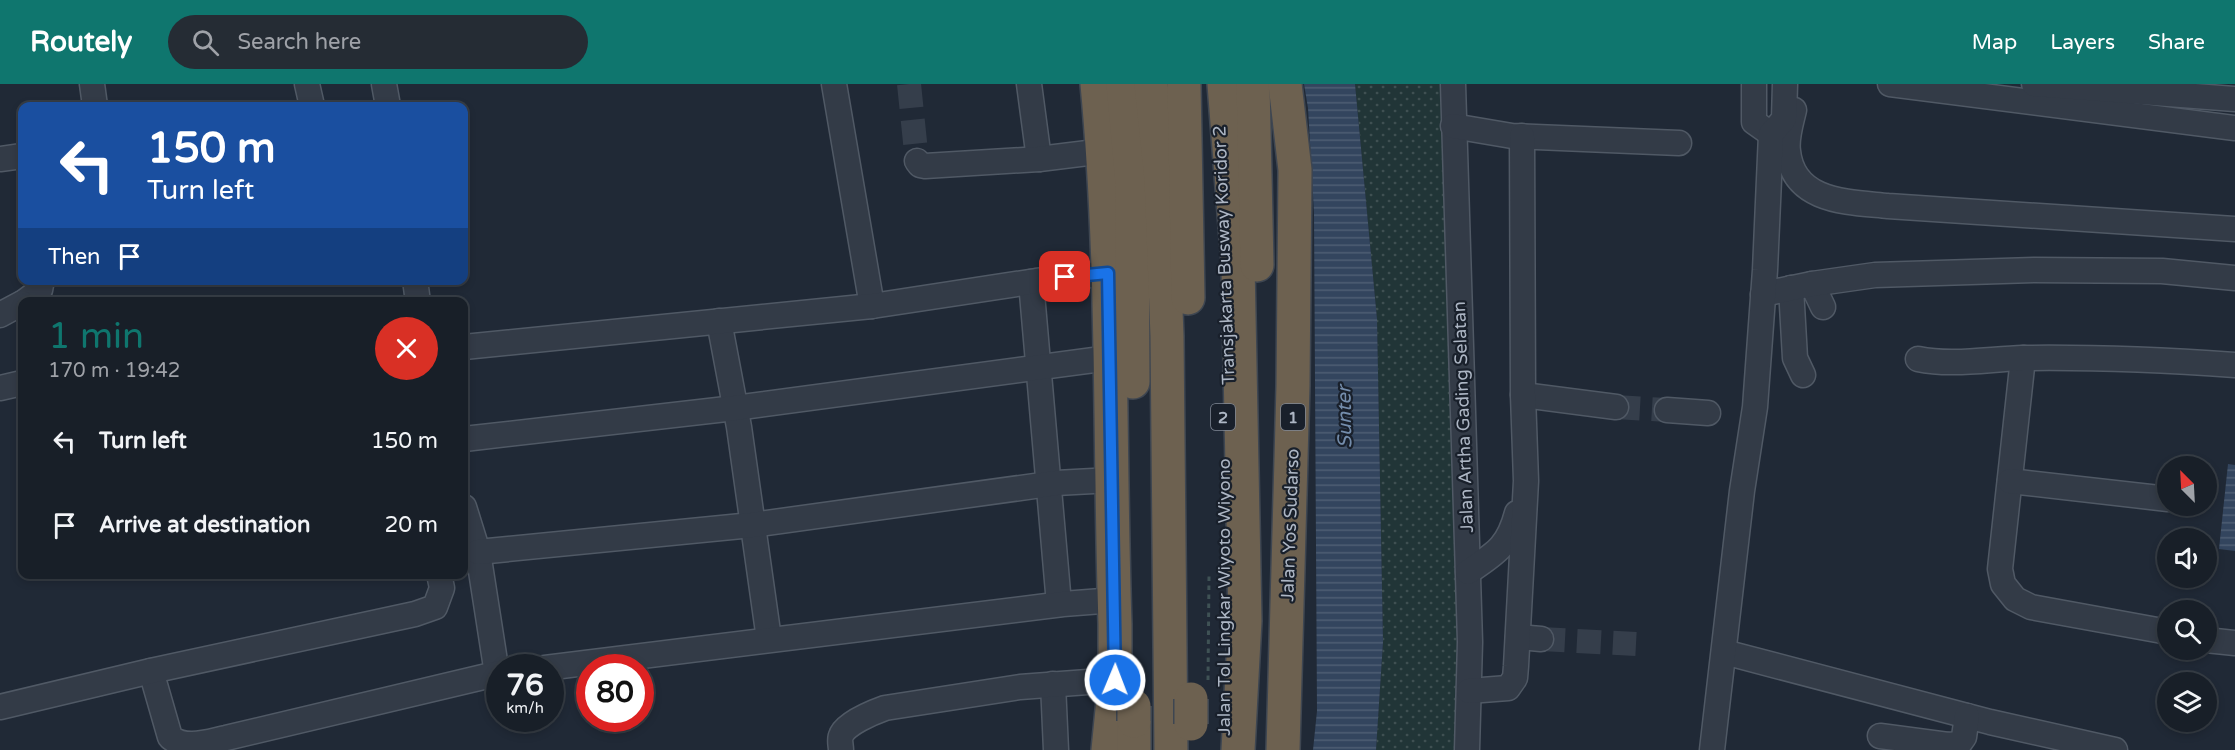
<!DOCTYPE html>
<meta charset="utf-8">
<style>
:root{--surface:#181f28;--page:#252c34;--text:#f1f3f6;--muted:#9fa2a8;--line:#363d45;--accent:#0f766e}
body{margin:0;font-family:"Varela Round",sans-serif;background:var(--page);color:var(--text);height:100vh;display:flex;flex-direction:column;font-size:22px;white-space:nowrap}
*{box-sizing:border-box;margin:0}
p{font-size:20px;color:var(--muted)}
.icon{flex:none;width:33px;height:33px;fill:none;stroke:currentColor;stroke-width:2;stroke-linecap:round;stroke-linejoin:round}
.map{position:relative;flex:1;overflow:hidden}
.details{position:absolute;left:18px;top:213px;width:450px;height:282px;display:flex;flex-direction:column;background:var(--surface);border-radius:12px;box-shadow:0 3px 9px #0003,0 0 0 2px var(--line)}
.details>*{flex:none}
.top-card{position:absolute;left:18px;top:18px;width:450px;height:183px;border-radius:12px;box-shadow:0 3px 9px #0003,0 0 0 2px var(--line);background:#1a4fa0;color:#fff;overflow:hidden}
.needle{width:39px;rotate:336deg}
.controls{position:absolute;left:2157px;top:372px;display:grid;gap:12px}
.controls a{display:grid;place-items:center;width:60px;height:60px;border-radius:50%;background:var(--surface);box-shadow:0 3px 9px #0003,0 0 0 2px var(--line);font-size:30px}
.speed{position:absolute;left:486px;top:570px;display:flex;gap:12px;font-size:30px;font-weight:700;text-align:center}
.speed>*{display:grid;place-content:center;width:78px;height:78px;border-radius:50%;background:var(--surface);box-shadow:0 3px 9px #0003,0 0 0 2px var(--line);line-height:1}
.speed small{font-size:15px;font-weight:400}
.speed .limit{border:9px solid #d22;background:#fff;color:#111}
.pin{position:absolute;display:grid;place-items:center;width:51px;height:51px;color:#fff;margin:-26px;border-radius:12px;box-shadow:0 3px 9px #0006}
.me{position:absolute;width:66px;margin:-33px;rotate:1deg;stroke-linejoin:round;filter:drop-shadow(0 0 4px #0008)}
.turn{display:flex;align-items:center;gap:21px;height:126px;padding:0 30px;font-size:27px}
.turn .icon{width:78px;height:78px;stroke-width:2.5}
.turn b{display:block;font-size:42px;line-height:51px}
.then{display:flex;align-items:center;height:57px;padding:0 30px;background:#0003;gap:12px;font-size:22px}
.round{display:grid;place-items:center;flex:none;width:63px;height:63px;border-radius:32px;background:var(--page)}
.summary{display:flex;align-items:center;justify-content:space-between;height:102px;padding:0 30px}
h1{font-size:36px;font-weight:600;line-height:45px;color:var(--accent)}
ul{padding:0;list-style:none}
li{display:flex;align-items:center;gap:18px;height:84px;padding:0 30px}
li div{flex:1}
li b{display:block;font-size:22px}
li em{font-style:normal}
header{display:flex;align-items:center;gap:36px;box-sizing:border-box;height:84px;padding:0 30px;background:var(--accent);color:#fff}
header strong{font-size:28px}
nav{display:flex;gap:33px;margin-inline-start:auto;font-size:21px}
.search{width:420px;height:54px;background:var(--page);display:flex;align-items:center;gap:15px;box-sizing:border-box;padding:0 21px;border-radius:33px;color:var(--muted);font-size:22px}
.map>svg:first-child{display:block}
</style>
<header>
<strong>Routely</strong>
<div class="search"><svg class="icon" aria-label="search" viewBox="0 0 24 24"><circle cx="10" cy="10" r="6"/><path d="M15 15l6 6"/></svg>Search here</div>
<nav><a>Map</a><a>Layers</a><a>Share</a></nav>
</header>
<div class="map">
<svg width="2235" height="666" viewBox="0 0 2235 666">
<defs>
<pattern id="grass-dots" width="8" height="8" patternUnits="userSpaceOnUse" patternTransform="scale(1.5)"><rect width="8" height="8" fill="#213537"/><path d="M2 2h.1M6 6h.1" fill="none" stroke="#3f5052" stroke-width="1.8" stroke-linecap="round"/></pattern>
<pattern id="water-rules" width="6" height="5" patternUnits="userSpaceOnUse" patternTransform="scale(1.5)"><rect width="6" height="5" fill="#33455e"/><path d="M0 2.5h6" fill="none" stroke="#4e5e73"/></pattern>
</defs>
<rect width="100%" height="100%" fill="#202936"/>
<path fill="url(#grass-dots)" d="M1355,0H1453L1467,666H1376L1383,558L1377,235Z"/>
<g fill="url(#water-rules)">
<path d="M1304,0H1355L1377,235L1383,558L1376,666H1313L1317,627L1314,129L1308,24Z"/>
<path d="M2228,380L2235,381V467L2219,465Z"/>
</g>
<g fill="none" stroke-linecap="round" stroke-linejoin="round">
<g stroke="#353e4b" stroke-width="24" stroke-dasharray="24 12" stroke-linecap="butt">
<path d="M909,0L917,77"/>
<path d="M1616,323L1667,326"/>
<path d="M1541,555L1636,560"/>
</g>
<defs>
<g id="minor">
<path d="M92,0L95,22"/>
<path d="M307,0L312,22"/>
<path d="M384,0L388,22"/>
<path d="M834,0L872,222"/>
<path d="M1029,0L1039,75"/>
<path d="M1453,0L1470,558L1467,666"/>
<path d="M1754,0V38L1771,50"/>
<path d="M1890,0L2235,44"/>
<path d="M2034,0L2235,15"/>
<path d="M1794,26C1791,39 1786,54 1788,67C1793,119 1849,118 1888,122L2235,145"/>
<path d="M1453,42L1512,52L1679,59"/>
<path d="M0,75L22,72"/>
<path d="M917,77L920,81L925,82L1039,75L1104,67"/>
<path d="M415,196L418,218"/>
<path d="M1031,198L1059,520"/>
<path d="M1812,200L1823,223"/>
<path d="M1791,204L1795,274L1803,291"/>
<path d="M1763,210L1812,200L1875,191L2034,186L2162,187L2235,194"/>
<path d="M24,218L40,206L42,196"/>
<path d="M0,231L22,219"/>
<path d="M719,237L739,343L769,555"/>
<path d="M464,263L872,222L1036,197L1109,189"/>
<path d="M2023,274L2000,485L2003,500L2015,515L2031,523L2168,548"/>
<path d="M1918,275C1951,282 1989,275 2023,274C2094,273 2164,276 2235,281"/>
<path d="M0,304L22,299"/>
<path d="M1523,311L1616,323"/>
<path d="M1667,326L1708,329"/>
<path d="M464,355L735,324L1109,274"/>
<path d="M2010,397L2168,415"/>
<path d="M464,423L478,468L497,590"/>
<path d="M478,468L752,441L1056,399L1112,396"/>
<path d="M1468,488C1496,469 1508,463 1517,429"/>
<path d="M1518,553L1541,555"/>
<path d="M2206,556L2235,559"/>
<path d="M1724,568L1990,638L2115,666"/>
<path d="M545,584L1063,520L1115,516"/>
<path d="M151,587L170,653C185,666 207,658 226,654L500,589"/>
<path d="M1053,600L1056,666"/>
<path d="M1469,607L1508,604L1515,594L1516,582L1526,397L1523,311L1522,52"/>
<path d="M0,623L151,587L415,530L435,523L442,504L439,490"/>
<path d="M1880,652L1948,661L1959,660L1964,653L1967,632"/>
<path d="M841,666C841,662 839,655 841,652C844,640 874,628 885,624L1020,603L1115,596"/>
<path d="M1712,666L1742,407L1755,323L1765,186L1771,50L1784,35L1785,0"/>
</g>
<g id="highway">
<path d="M1097,0C1114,179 1109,360 1115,540V596L1108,666"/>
<path d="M1123,0L1132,99L1133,298"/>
<path d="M1151,0L1161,95L1167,252L1171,666"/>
<path d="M1184,0L1188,214"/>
<path d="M1224,0L1238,180L1245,537L1238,666"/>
<path d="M1253,0L1257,181"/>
<path d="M1134,637V666"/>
<path d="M1283,666L1293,302L1295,86L1285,0"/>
</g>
</defs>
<use href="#minor" stroke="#505965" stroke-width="27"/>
<use href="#highway" stroke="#3e4651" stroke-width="36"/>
<path stroke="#3f5255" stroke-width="3" stroke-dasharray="4.5 4.5" stroke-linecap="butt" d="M1208,596L1209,492"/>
<use href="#minor" stroke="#333b47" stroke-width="24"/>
<use href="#highway" stroke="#6d6150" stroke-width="33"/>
<defs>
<g id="highway-bridge">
<path d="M1191,615V640"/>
<path d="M1134,622V637"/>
</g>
</defs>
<use href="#highway-bridge" stroke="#3e4651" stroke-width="36" stroke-linecap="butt"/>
<use href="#highway-bridge" stroke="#6d6150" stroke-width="33"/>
</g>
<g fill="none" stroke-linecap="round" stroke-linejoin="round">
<defs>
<path id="route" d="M1065,193L1108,189L1115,596"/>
</defs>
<use href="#route" stroke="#114b97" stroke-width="15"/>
<use href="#route" stroke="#1a73e8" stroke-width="10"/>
</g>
<g text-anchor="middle" stroke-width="4.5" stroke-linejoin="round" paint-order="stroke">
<g fill="#19202b" stroke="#818996" stroke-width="1.5">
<rect x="1211" y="320" width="24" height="26" rx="4.5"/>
<rect x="1281" y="320" width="24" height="26" rx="4.5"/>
</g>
<g font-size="16" font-weight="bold" fill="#adb6c4">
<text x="1223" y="339">2</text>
<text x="1293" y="339">1</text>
</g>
<g font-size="18" fill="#adb6c4" stroke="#19202b">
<text transform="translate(1224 171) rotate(-92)" y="6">Transjakarta Busway Koridor 2</text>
<text transform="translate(1463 333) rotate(-92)" y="6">Jalan Artha Gading Selatan</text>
<text transform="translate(1290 441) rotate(-88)" y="6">Jalan Yos Sudarso</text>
<text transform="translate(1224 513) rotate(-90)" y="6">Jalan Tol Lingkar Wiyoto Wiyono</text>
</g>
<g font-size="20" font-style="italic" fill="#748dac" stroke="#19202b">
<text transform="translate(1344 333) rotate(-91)" y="7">Sunter</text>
</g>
</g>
</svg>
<div class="controls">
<a><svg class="needle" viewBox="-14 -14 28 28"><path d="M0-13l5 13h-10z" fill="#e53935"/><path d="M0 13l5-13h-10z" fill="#9fa2a8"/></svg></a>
<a><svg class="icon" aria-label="sound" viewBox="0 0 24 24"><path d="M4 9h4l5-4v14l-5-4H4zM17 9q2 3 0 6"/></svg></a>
<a><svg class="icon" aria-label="search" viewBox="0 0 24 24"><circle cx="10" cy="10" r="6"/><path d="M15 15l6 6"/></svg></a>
<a><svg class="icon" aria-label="layers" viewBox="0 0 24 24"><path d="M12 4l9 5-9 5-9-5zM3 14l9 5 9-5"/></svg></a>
</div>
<div class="speed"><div>76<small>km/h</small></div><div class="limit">80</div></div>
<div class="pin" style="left:1065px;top:193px;background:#d93025"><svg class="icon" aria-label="arrive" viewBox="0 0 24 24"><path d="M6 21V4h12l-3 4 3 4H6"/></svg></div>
<svg class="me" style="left:1115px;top:596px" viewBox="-20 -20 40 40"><circle r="17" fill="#1a73e8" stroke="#fff" stroke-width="3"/><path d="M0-11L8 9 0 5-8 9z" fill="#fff"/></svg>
<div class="top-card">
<div class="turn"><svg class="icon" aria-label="left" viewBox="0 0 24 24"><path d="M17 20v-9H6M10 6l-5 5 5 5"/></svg><div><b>150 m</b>Turn left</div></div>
<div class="then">Then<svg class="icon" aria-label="arrive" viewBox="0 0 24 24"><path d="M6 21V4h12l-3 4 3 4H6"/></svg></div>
</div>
<section class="details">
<div class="summary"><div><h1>1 min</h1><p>170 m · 19:42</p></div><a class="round" style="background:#d93025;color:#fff"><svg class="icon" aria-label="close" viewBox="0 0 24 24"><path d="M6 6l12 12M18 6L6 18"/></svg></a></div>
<ul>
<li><svg class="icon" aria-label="left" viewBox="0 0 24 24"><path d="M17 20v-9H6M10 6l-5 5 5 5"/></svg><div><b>Turn left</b></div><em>150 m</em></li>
<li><svg class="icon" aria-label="arrive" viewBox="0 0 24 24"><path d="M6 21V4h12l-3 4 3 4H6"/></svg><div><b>Arrive at destination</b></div><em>20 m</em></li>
</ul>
</section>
</div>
